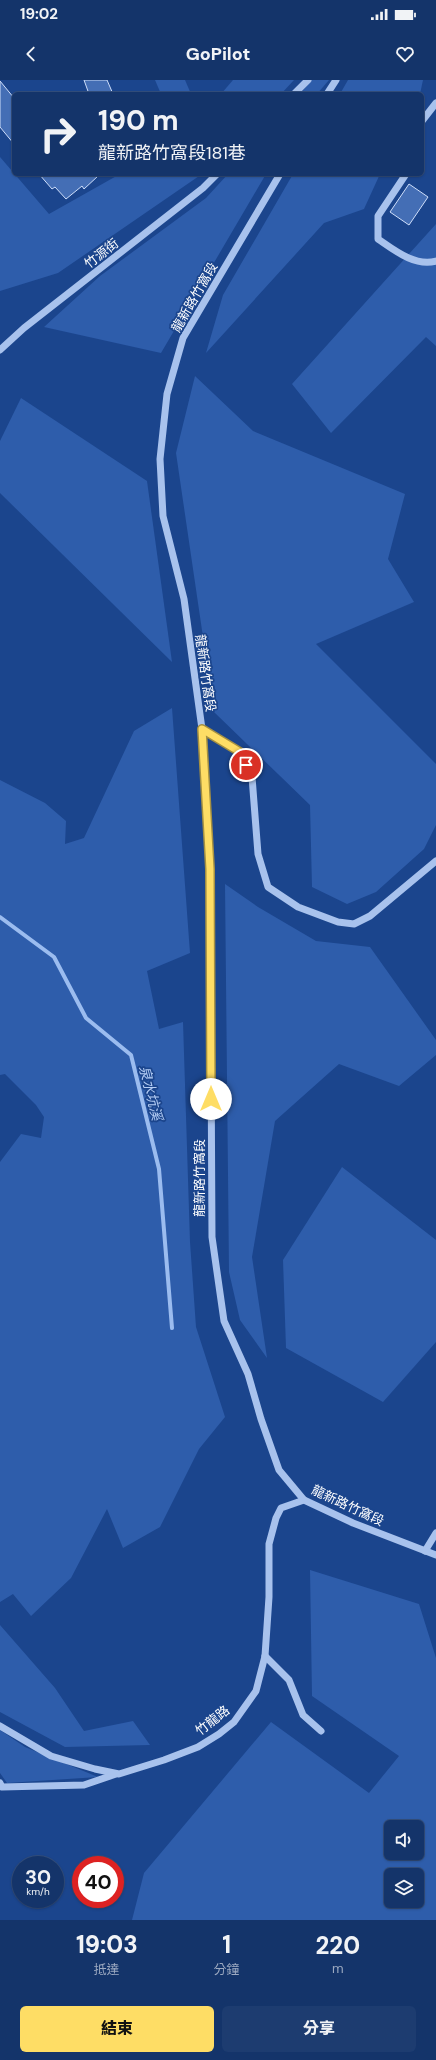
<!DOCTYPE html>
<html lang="zh-TW">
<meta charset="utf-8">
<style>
:root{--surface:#14346a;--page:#1d3c70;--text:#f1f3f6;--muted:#9daac1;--line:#334f7e;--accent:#fedd65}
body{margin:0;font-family:"DM Sans","Noto Sans TC",sans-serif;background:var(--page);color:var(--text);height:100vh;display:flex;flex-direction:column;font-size:15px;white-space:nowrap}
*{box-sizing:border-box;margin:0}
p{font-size:13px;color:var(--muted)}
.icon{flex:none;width:22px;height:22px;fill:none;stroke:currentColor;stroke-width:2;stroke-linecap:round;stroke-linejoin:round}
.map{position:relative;height:1840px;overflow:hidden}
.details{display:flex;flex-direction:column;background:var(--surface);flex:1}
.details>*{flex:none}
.guide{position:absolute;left:12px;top:12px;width:412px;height:84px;border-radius:6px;box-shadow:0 1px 3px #0004,0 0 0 1px var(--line);background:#14346a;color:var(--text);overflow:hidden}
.controls{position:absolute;left:384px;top:1740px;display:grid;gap:8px}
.controls a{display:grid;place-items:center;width:40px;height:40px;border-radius:6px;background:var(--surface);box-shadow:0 1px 3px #0004,0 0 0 1px var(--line);font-size:20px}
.speed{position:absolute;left:12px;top:1776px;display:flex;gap:8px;font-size:20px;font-weight:700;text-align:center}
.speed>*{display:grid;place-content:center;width:52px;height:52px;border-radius:50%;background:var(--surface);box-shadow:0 1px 3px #0004,0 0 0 1px var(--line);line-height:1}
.speed small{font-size:10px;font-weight:400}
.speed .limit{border:6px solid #d22;background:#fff;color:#111}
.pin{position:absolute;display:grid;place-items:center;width:34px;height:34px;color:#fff;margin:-17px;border:2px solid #fff;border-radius:50%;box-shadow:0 1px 4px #0007}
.me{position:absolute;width:44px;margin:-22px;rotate:0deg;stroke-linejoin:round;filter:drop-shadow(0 0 3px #0008)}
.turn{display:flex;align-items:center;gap:14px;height:84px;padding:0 20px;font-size:18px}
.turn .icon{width:52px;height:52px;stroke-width:2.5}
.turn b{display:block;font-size:28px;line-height:34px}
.eta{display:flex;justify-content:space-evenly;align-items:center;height:68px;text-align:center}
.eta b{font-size:24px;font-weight:800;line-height:28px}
.primary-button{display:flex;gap:8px;margin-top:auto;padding:8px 20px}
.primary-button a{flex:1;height:46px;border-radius:6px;background:var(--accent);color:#111;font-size:16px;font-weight:800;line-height:46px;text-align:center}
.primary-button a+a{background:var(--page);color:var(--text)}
.status{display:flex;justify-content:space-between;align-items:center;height:28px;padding:0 20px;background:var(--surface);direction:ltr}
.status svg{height:11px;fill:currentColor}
header{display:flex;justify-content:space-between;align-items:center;height:52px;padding:0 20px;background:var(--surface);font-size:18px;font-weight:800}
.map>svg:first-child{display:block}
</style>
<div class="status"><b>19:02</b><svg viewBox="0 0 49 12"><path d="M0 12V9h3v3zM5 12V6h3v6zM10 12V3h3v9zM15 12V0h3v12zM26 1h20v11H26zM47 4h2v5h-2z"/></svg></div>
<header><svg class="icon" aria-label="back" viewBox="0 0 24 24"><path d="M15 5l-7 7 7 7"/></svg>GoPilot<svg class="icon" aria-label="heart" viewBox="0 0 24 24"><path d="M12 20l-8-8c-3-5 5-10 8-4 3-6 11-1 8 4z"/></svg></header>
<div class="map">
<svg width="436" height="1840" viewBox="0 0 436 1840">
<rect width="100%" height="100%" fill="#1b458d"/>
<g fill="#2e5dab" fill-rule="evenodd">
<path d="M155,0H185L191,14H161Z"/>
<path d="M233,0H294L281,14H221Z"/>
<path d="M312,0H329L317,14H300Z"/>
<path d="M348,0H423L420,14H340Z"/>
<path d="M0,77L49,134L120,94H202L58,193L0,211Z"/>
<path d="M228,94H266L161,273L44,247L100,196L206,118Z"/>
<path d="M293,94H380L364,129L324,143L206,273L223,215Z"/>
<path d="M436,144V266L426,257L331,353L292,304Z"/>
<path d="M195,296L253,351L405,414L388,479L414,522L316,564L436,684V745L424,769L376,812L347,824L312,807L310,725L214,632L176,373Z"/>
<path d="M21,318L147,401L172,582L0,413V361Z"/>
<path d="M172,628L190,873L147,891L159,949L183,942L190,1162L196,1247L225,1337L199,1369L160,1447L123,1468L107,1429L71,1498L31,1536L13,1514L0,1522V1082L21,1054L41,1058L44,1037L36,1025L5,994L0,995V700L45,723L66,741L65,764L84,758L134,651Z"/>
<path d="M225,804L258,827L316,861L370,867L436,960V975L399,1006L339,984L275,1041L252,1177L267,1278L240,1240L229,1192Z"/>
<path d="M342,1087L436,1160V1262L383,1322L286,1268L283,1180Z"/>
<path d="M310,1490L419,1524L436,1578V1840H132L144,1793L271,1642L369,1713L399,1676L312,1616ZM391,1747H417V1773H391ZM391,1795H417V1821H391Z"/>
<path d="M0,1545L55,1608L84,1651L133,1641L150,1665L65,1667L0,1632Z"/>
<path d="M0,1650L25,1667L98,1697L7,1703L0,1693Z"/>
</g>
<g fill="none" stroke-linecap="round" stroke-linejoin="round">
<path stroke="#9bbcef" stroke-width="4" d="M0,837L54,877L86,938L131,975L159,1089L172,1248"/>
</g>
<g fill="#446eb5" stroke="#cedefa">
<path d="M84,0H107L113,14H89Z"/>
<path d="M0,1L14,18V64L0,47Z"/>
<path d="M39,94H96L98,96L84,109L82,106L66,119L55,107L52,109Z"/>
<path d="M409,104L428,117L409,145L390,132Z"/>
</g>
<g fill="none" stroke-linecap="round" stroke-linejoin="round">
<g stroke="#a8c2ed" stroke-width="7">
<path d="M294,14L308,0"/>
<path d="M327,14L336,0"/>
<path d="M422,41L436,23"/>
<path d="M280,94L183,258L167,314L160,379L163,436L184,519L202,649L210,789L212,1157L224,1241L248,1294L261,1339L279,1390L304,1420L353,1443L436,1475"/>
<path d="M406,94L378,136V159C394,170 415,187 436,181"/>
<path d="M0,270L24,248L203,108L217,94"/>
<path d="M202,649L240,672L252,697L258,774L268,807L298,827L338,842L354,844L370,836L436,781"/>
<path d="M425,1471L436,1453"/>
<path d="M265,1576L289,1600L303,1635L321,1651"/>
<path d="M0,1646L51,1676L95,1689L119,1694L164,1680L198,1667L219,1654L234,1642L256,1611L265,1576L269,1517V1464L276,1438L281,1428L304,1420"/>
<path d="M0,1703L2,1707L84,1705L116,1694"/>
</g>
</g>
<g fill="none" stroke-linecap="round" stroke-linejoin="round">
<defs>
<path id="route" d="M211,1019L210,789L202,649L240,672L246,685"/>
</defs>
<use href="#route" stroke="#a59042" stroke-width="10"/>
<use href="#route" stroke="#fedd65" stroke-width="7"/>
</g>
<g text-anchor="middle" stroke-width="3.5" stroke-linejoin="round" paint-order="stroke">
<g font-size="13" fill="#fff" stroke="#1b458d">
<text transform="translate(101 173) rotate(-38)" y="5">竹源街</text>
<text transform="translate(194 217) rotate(-60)" y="5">龍新路竹窩段</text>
<text transform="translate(206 593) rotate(82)" y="5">龍新路竹窩段</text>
<text transform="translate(199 1098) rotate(-90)" y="5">龍新路竹窩段</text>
<text transform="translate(348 1425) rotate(25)" y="5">龍新路竹窩段</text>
<text transform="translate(212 1640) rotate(-38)" y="5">竹龍路</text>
</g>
<g font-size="14" font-style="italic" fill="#b4cdf5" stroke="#1b458d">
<text transform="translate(151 1013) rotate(76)" y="5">泉水坑溪</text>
</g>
</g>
</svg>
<div class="controls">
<a><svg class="icon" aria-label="sound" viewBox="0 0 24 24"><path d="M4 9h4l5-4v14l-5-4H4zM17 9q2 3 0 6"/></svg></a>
<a><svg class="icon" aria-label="layers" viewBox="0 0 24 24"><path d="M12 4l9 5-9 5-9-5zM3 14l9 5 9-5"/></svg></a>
</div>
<div class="speed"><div>30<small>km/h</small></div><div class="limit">40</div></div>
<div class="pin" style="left:246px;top:685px;background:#d93025"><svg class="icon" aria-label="arrive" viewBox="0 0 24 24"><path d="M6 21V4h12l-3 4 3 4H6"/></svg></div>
<svg class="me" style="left:211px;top:1019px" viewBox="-20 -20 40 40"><circle r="19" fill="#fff"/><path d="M0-13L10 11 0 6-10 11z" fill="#fedd65"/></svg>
<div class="guide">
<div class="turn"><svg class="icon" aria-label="right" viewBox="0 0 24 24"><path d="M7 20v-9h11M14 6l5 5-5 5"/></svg><div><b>190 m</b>龍新路竹窩段181巷</div></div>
</div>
</div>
<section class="details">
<div class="eta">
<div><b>19:03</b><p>抵達</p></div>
<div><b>1</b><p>分鐘</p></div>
<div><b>220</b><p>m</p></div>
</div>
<div class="primary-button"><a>結束</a><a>分享</a></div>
</section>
